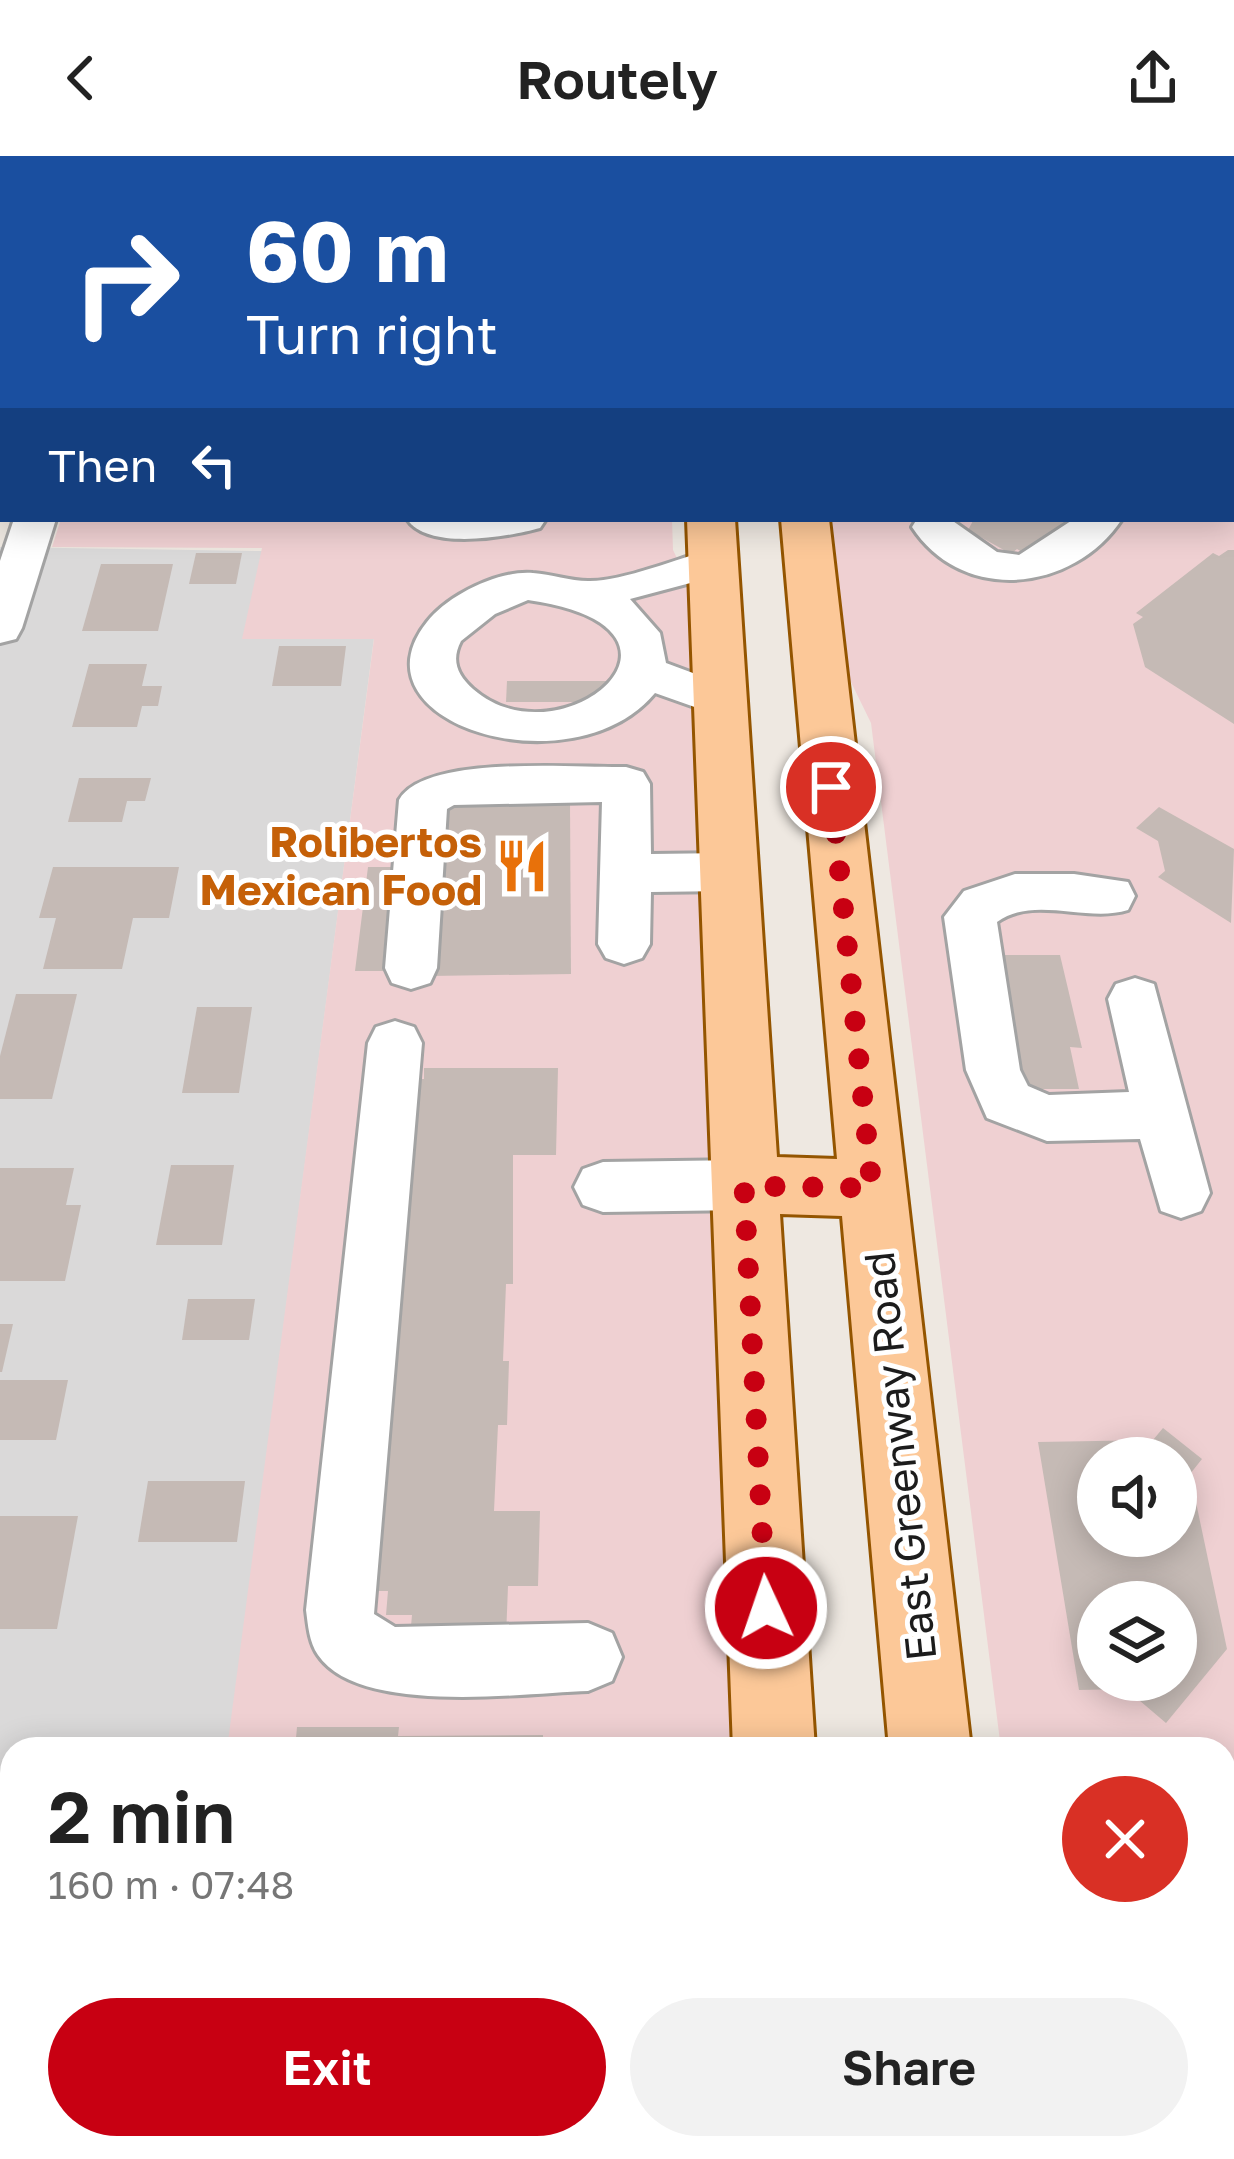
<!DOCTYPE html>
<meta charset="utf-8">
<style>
:root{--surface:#fff;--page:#f2f2f2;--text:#222;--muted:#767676;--accent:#c80012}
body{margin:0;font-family:"Golos Text",sans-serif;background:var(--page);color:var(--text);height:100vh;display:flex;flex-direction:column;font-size:45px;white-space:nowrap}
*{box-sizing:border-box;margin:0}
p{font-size:39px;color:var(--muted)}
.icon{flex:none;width:66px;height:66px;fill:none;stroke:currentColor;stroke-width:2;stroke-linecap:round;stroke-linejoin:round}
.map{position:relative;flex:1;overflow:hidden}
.details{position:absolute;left:0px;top:1581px;width:1236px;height:423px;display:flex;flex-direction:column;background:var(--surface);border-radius:36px 36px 0 0;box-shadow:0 6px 30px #0003}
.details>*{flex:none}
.hud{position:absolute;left:0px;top:0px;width:1236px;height:366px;box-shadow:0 6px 30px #0003;background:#1a4fa0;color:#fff;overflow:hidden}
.tools{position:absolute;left:1077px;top:1281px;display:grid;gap:24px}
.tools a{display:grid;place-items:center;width:120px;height:120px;border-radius:50%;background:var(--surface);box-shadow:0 6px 30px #0003;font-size:60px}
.pin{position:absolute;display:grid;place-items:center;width:102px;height:102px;color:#fff;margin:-51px;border:6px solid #fff;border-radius:50%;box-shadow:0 3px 12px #0007}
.me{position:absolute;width:132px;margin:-66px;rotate:357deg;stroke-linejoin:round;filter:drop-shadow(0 0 9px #0008)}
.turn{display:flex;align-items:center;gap:42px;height:252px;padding:0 48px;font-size:54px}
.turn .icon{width:156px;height:156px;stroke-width:2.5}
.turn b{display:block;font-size:84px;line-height:102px}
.then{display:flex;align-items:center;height:114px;padding:0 48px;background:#0003;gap:24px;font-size:45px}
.round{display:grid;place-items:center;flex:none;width:126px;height:126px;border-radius:63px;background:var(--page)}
.summary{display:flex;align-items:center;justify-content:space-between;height:204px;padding:0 48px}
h1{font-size:72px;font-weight:600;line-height:90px}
.action{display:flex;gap:24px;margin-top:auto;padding:24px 48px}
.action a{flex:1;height:138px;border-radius:72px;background:var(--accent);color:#fff;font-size:48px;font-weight:600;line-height:138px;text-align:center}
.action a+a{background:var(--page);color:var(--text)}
header{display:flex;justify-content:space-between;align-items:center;height:156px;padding:0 48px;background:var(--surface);font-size:54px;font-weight:600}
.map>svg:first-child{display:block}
</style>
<header><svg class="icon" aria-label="back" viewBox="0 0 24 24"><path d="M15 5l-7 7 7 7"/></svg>Routely<svg class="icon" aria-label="share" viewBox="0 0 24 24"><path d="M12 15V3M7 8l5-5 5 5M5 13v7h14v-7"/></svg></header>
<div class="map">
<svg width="1234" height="2003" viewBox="0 0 1234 2003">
<rect width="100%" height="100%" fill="#eee8e1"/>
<path fill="#dad9d9" d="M0,391L262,395L243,483L374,482L228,1593H12V1992H175L174,2003H0Z"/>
<g fill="#efd0d2" fill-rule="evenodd">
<path d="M0,0H658L3,3L0,162Z"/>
<path d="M1234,236V2003H1052L1051,1992H1224V1593H1001L871,567L849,522L832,363H1233ZM1098,1302H1176V1380H1098ZM1098,1446H1176V1524H1098Z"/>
<path d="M61,363H672L673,394L692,433L734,1593H227L374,483H242L262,392L52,391Z"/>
<path d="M175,1992H748L749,2003H174Z"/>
</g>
<g fill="#c5bab5" fill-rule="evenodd">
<path d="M974,363H1088L1033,403L1017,393L1011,398L968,374Z"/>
<path d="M1228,394H1234V568L1145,511L1133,468L1143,461L1136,457L1213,397L1219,400Z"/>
<path d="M196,397H242L236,428H189Z"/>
<path d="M101,408H173L158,475H82Z"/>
<path d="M279,490H346L341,530H272Z"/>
<path d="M89,508H147L142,530H162L158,550H142L137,571H72Z"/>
<path d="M507,525H606V546H506Z"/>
<path d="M79,622H151L145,645H127L122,666H68Z"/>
<path d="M570,645L571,818L430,820L440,647Z"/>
<path d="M1159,651L1234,693L1231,767L1158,721L1165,715L1158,685L1136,672Z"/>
<path d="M53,711H179L169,762H133L122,813H43L56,762H39Z"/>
<path d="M368,711H403L392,815H355Z"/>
<path d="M987,799H1060L1082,892L1070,891L1079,933H1015Z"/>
<path d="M16,838H77L52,943H0V900Z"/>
<path d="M197,851H252L239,937H182Z"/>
<path d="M424,912H558L556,999H513V1128H506L503,1205H509L507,1269H498L494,1355H540L538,1430H508L506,1481H410L412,1459H386L388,1435H371L416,923H424Z"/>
<path d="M171,1009H234L222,1089H156Z"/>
<path d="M0,1012H74L66,1049H81L65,1125H0Z"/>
<path d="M188,1143H255L249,1184H182Z"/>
<path d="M0,1168H13L2,1216H0Z"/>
<path d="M0,1224H68L56,1284H0Z"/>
<path d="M1163,1272L1202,1303L1190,1318L1227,1493L1166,1567L1126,1533L1079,1534L1038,1286L1153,1284ZM1098,1302H1176V1380H1098ZM1098,1446H1176V1524H1098Z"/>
<path d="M148,1325H245L237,1386H138Z"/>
<path d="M0,1360H78L57,1473H0Z"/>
<path d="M297,1571H399L398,1580L543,1579V1593H295Z"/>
<path d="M1224,1739H1234V2003H1152L1150,1992H1224Z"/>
</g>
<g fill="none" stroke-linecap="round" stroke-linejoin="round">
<defs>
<g id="minor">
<path d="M1200,0H1234L1199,3Z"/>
<rect x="1233" y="38" width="1" height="22"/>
<rect x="1233" y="105" width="1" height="24"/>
<path d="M14,363H56L22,472L16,483L0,487V405Z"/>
<path d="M407,363H546L540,372C507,381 428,395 407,363Z"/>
<path d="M917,363H950L997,396L1019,399L1074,363H1122C1074,436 963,449 912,371Z"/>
<path d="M713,393L728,397L735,407L728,417L630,443L660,477L666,507L736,533L743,544L736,555L720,560L655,537C573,636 346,567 427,466C448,439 499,414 533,417C551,418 570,425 588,425C621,426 679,402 713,393ZM528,444C725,472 561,610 473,533C457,519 451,504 461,485L495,458Z"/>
<path d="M626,611L643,616L650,628L651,698L728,697L746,703L753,716L746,729L728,735L651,736L650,788L642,802L624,808L606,802L598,788L602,646L454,649L447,653L437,812L430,827L411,833L392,827L385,812L399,644C425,598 575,612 626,611Z"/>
<path d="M1015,718H1074L1128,726L1135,740L1128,754C1087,767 1034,739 997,766L1020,914L1028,930L1049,939L1129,936L1108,843L1116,828L1135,822L1154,828L1210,1037L1201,1055L1181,1062L1161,1055L1140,983L1047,985L987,962L966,914L944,761L964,735Z"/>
<path d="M395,865L414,871L422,887L374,1458L395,1471L588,1467L612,1477L622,1501L612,1525L588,1535C522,1537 359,1560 318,1499C309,1486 308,1469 306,1454L368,887L376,871Z"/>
<path d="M744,1004L764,1012L773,1029L764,1046L744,1054L603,1056L583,1049L574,1031L583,1013L603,1006Z"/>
</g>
<g id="major">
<rect x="673" y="0" width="40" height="3"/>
<rect x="748" y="0" width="40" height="3"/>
<rect x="1233" y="179" width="1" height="26"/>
<rect x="0" y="185" width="3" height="26"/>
<path d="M687,363H735L777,1001L837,1003L781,363H829L971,1593H889L842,1060L780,1058L815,1593H733Z"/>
<path d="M747,1992H839L840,2003H748Z"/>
<path d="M926,1992H1018L1019,2003H927Z"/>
</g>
</defs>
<use href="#minor" stroke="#a3a3a3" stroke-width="6"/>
<use href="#major" stroke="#945500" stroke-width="6"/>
<use href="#minor" fill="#fff" fill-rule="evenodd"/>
<use href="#major" fill="#fcc898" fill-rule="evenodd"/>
</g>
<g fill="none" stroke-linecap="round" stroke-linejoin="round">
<path stroke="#c80012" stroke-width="21" stroke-dasharray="0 37.8" d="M766,1452L744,1030L872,1032L831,631"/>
</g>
<defs>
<symbol id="restaurant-bare" viewBox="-9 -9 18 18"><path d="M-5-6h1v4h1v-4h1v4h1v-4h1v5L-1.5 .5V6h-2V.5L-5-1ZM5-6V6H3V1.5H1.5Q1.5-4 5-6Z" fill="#e8710a" stroke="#fff" stroke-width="2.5" paint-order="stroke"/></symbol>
</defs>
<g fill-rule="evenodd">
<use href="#restaurant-bare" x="484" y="672" width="76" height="76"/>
</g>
<g text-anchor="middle" stroke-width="10" stroke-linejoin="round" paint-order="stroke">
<g font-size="42" font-weight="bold" fill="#c56008" stroke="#fff" text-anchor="end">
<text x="482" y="701">Rolibertos<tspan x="482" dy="48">Mexican Food</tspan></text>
</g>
<g font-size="42" fill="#1c1c1c" stroke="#fff">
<text transform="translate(900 1300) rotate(-96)" y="15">East Greenway Road</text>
</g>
</g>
</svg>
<div class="tools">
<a><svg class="icon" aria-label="sound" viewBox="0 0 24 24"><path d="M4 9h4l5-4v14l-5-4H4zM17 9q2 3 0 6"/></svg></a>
<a><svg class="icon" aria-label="layers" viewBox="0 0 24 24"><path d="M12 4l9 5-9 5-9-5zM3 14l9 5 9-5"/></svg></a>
</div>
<div class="pin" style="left:831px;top:631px;background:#d93025"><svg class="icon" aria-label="arrive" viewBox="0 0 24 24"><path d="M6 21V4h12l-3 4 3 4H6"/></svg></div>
<svg class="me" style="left:766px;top:1452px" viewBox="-20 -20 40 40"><circle r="17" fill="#c80012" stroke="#fff" stroke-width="3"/><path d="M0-11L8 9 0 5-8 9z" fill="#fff"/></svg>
<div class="hud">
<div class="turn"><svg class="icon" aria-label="right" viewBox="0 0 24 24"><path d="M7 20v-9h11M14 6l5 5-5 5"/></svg><div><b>60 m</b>Turn right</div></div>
<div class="then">Then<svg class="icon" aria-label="left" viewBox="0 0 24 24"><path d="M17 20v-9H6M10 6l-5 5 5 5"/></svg></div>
</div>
<section class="details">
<div class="summary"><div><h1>2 min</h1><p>160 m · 07:48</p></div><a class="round" style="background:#d93025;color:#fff"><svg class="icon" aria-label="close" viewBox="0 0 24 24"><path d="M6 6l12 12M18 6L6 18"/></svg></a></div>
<div class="action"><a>Exit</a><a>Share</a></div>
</section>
</div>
